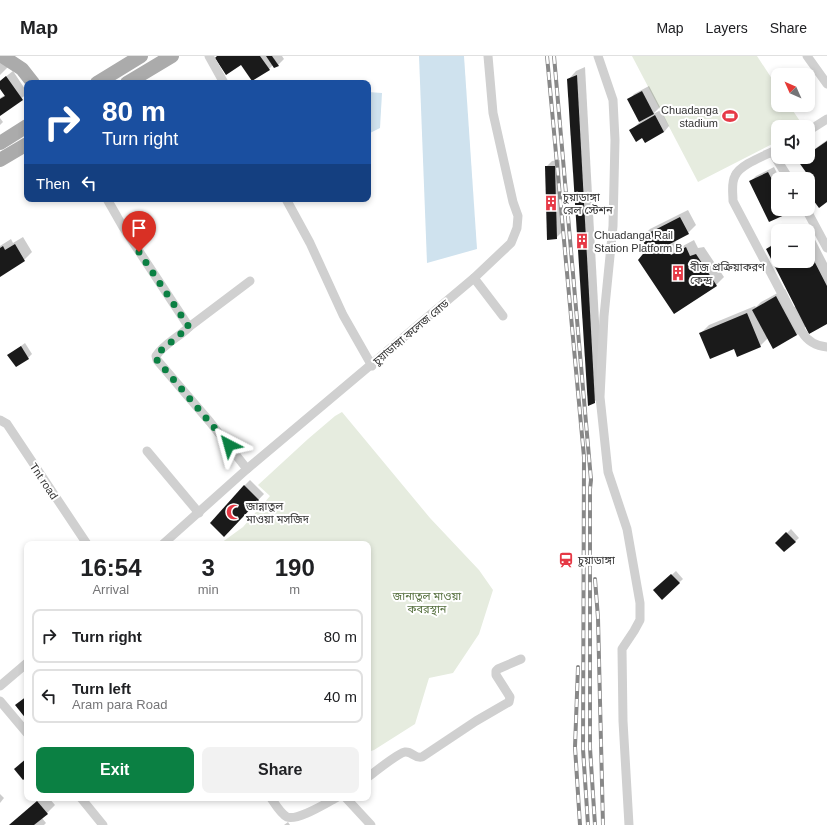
<!DOCTYPE html>
<meta charset="utf-8">
<style>
:root{--surface:#fff;--page:#f2f2f2;--text:#202124;--muted:#757577;--line:#e0e0e0;--accent:#0b8043}
body{margin:0;font-family:Arial,"Noto Sans Bengali",sans-serif;background:var(--page);color:var(--text);height:100vh;display:flex;flex-direction:column;font-size:15px;white-space:nowrap}
*{box-sizing:border-box;margin:0}
p{font-size:13px;color:var(--muted)}
.icon{flex:none;width:22px;height:22px;fill:none;stroke:currentColor;stroke-width:2;stroke-linecap:round;stroke-linejoin:round}
.map{position:relative;flex:1;overflow:hidden}
.sheet{position:absolute;left:24px;top:485px;width:347px;height:260px;display:flex;flex-direction:column;background:var(--surface);border-radius:8px;box-shadow:0 2px 6px #0003}
.sheet>*{flex:none}
.banner{position:absolute;left:24px;top:24px;width:347px;height:122px;border-radius:8px;box-shadow:0 2px 6px #0003;background:#1a4fa0;color:#fff;overflow:hidden}
.needle{width:26px;rotate:315deg}
.tools{position:absolute;left:771px;top:12px;display:grid;gap:8px}
.tools a{display:grid;place-items:center;width:44px;height:44px;border-radius:8px;background:var(--surface);box-shadow:0 2px 6px #0003;font-size:20px}
.pin{position:absolute;display:grid;place-items:center;width:34px;height:34px;color:#fff;margin:-41px -17px;border-radius:50% 50% 50% 0;rotate:-45deg;box-shadow:0 0 4px #0007}
.pin .icon{rotate:45deg}
.me{position:absolute;width:44px;margin:-22px;rotate:321deg;stroke-linejoin:round;filter:drop-shadow(0 0 3px #0008)}
.turn{display:flex;align-items:center;gap:14px;height:84px;padding:0 12px;font-size:18px}
.turn .icon{width:52px;height:52px;stroke-width:2.5}
.turn b{display:block;font-size:28px;line-height:34px}
.then{display:flex;align-items:center;height:38px;padding:0 12px;background:#0003;gap:8px;font-size:15px}
.eta{display:flex;justify-content:space-evenly;align-items:center;height:68px;text-align:center}
.eta b{font-size:24px;font-weight:800;line-height:28px}
.action{display:flex;gap:8px;margin-top:auto;padding:8px 12px}
.action a{flex:1;height:46px;border-radius:8px;background:var(--accent);color:#fff;font-size:16px;font-weight:800;line-height:46px;text-align:center}
.action a+a{background:var(--page);color:var(--text)}
ul{padding:0;list-style:none}
li{display:flex;align-items:center;gap:12px;height:54px;margin:0 8px 6px;padding:0 4px;border:2px solid var(--line);border-radius:8px}
li div{flex:1}
li b{display:block;font-size:15px}
li em{font-style:normal}
header{display:flex;align-items:center;gap:24px;box-sizing:border-box;height:56px;padding:0 20px;background:var(--surface);border-bottom:1px solid var(--line)}
header strong{font-size:19px}
nav{display:flex;gap:22px;margin-inline-start:auto;font-size:14px}
.map>svg:first-child{display:block}
</style>
<header>
<strong>Map</strong>
<nav><a>Map</a><a>Layers</a><a>Share</a></nav>
</header>
<div class="map">
<svg width="827" height="769" viewBox="0 0 827 769">
<rect width="100%" height="100%" fill="#fff"/>
<g fill="#e6ecdf">
<path d="M632,0H757L778,32V49H789L804,71H778V85L698,126Z"/>
<path d="M342,356L430,462L479,514L493,534L479,578L453,617L429,622L415,668L374,694L368,696V488H221V487L243,471L270,440L258,429L308,383L335,360Z"/>
</g>
<g fill="#cfe2ee">
<path d="M419,0H464L477,193L427,207Z"/>
<path d="M368,36L382,37L380,72L368,78Z"/>
</g>
<g fill="#0003">
<path d="M218,0H282L284,3L278,9H273L269,13L241,8Z"/>
<path d="M0,1L9,10L0,19Z"/>
<path d="M585,11L603,338L594,346L568,24L576,15Z"/>
<path d="M13,15L27,36V38L0,58V42L5,39L0,31V25Z"/>
<path d="M649,30L660,51L653,58L661,54L669,70L664,76L643,81L631,74L640,66L629,44L634,38Z"/>
<path d="M0,62L3,66L0,69Z"/>
<path d="M827,84V144L808,135V123L811,121L800,105L804,101H808V98Z"/>
<path d="M560,104L562,176L556,182L546,111L552,105Z"/>
<path d="M774,111L780,123H778V153H791L788,156L770,165L750,126L756,120Z"/>
<path d="M688,154L696,169L688,177L675,184L679,192L694,184L698,192L704,191L724,221L716,229L649,194L642,181L650,173Z"/>
<path d="M807,168L827,207V267L806,270L797,279L773,291L768,282L760,290L734,291L701,277L709,269L755,250L756,251L761,246L785,233L794,251L796,250L767,193L778,183V205H808V175H794Z"/>
<path d="M23,181L32,196L24,204L0,220V190L11,183L13,187Z"/>
<path d="M25,287L32,298L28,302L9,299Z"/>
<path d="M250,424L264,438L230,474L244,430Z"/>
<path d="M791,473L799,482L784,495L777,487Z"/>
<path d="M676,515L683,523L662,543L655,534Z"/>
<path d="M0,738L4,742L0,747Z"/>
<path d="M41,742H49L55,749L42,762L46,767L44,769H9Z"/>
<path d="M288,766L290,769H284Z"/>
</g>
<g fill="#1a1a1a">
<path d="M217,0H260L270,14L252,25L241,9L226,19L215,2Z"/>
<path d="M266,0H272L279,10L274,12Z"/>
<path d="M577,19L595,347L588,350L567,23Z"/>
<path d="M6,20L23,44L0,60V43L5,40L0,33V25Z"/>
<path d="M642,35L654,58L639,66L627,43Z"/>
<path d="M655,59L664,76L645,87L642,82L636,86L629,74Z"/>
<path d="M827,85V146L819,152L808,137V124L810,122L798,105L804,101H808V98Z"/>
<path d="M545,110H555L557,183L547,184Z"/>
<path d="M768,116L778,135V153H787L789,157L769,166L749,125Z"/>
<path d="M680,161L689,178L666,190L671,199L686,191L690,200L696,198L717,230L674,258L638,204L647,193L641,181Z"/>
<path d="M778,186V205H808V193L827,230V268L809,278L766,193Z"/>
<path d="M15,188L25,205L0,221V192L3,190L5,194Z"/>
<path d="M776,240L797,279L773,293L752,254Z"/>
<path d="M747,257L761,291L737,301L734,293L710,303L699,277Z"/>
<path d="M21,290L29,303L16,311L7,299Z"/>
<path d="M244,429L259,444L224,481L210,467Z"/>
<path d="M786,476L796,486L784,496L775,487Z"/>
<path d="M671,518L680,527L662,544L653,534Z"/>
<path d="M27,640V664L15,649Z"/>
<path d="M27,702V721L23,724L14,713Z"/>
<path d="M37,745L48,758L34,769H9Z"/>
</g>
<g fill="none" stroke-linecap="round" stroke-linejoin="round">
<g stroke="#d0d0d0" stroke-width="9">
<path d="M209,0L224,27"/>
<path d="M598,0L613,44L615,84L613,170L604,260L600,341L608,416L627,473L640,547V564L634,575L622,593L623,665L629,769"/>
<path d="M807,0L827,28"/>
<path d="M808,75L827,63"/>
<path d="M778,93C767,99 740,108 735,120C731,127 733,137 733,145L802,276C808,286 816,290 827,291"/>
<path d="M772,96L789,123"/>
<path d="M107,143L123,171L189,271"/>
<path d="M286,143L310,187L343,259L372,310"/>
<path d="M806,153L827,192"/>
<path d="M474,222L503,260"/>
<path d="M0,364L7,368L87,488"/>
<path d="M147,395L199,457"/>
<path d="M247,413L210,366L157,304L156,300C164,288 179,281 189,271L250,225"/>
<path d="M163,488L247,413L474,222L511,187L517,172L518,160L513,146L493,57L488,0"/>
<path d="M0,630L27,607"/>
<path d="M0,645L27,677"/>
<path d="M368,721C375,716 398,697 405,696C412,695 415,703 422,701L476,665L509,646L510,641L496,619V615L498,613L521,603"/>
<path d="M81,742L103,769"/>
<path d="M271,742C275,748 281,758 287,761C298,765 326,747 336,742"/>
<path d="M346,742L371,769"/>
</g>
<g stroke="#ababab" stroke-width="14">
<path d="M2,0L22,13L33,27"/>
<path d="M97,27L141,0"/>
<path d="M127,27L172,0"/>
<path d="M0,87L27,70"/>
<path d="M0,104L27,88"/>
</g>
<defs>
<g id="rail">
<path d="M547,0L584,401L583,693L588,769"/>
<path d="M554,0L591,424L590,433V692L595,769"/>
<path d="M595,523L598,562L603,769"/>
<path d="M578,611L575,691L580,769"/>
</g>
</defs>
<use href="#rail" stroke="#888" stroke-width="4"/>
<use href="#rail" stroke="#fff" stroke-width="2.5" stroke-dasharray="8" stroke-linecap="butt"/>
</g>
<g fill="none" stroke-linecap="round" stroke-linejoin="round">
<path stroke="#0b8043" stroke-width="7" stroke-dasharray="0 12.6" d="M139,196L189,271L158,297L156,300L157,304L229,389"/>
</g>
<defs>
<symbol id="stadium-bare" viewBox="-9 -9 18 18"><path d="M0-5a6.5 5 0 1 0 0 10a6.5 5 0 1 0 0-10ZM-3.5-1.8h7v3.6h-7Z" fill="#e63946" stroke="#fff" stroke-width="2.5" paint-order="stroke"/></symbol>
<symbol id="building-bare" viewBox="-9 -9 18 18"><path d="M-4-6H4V6H1V3H-1V6H-4ZM-2.5-4.3h1.7v1.8h-1.7ZM.8-4.3h1.7v1.8H.8ZM-2.5-1h1.7V.8h-1.7ZM.8-1h1.7V.8H.8Z" fill="#e63946" stroke="#fff" stroke-width="2.5" paint-order="stroke"/></symbol>
<symbol id="mosque-bare" viewBox="-9 -9 18 18"><path d="M3.5-4.9A6 6 0 1 0 3.5 4.9A5 5 0 1 1 3.5-4.9Z" fill="#e63946" stroke="#fff" stroke-width="2.5" paint-order="stroke"/></symbol>
<symbol id="station-bare" viewBox="-9 -9 18 18"><path d="M-3-6H3Q5-6 5-4V2Q5 4 3 4L4.5 6H3L1.5 4h-3L-3 6H-4.5L-3 4Q-5 4-5 2V-4Q-5-6-3-6ZM-3.5-4v3h7v-3ZM-3.5 1v1.5H-2V1ZM2 1v1.5H3.5V1Z" fill="#e63946" stroke="#fff" stroke-width="2.5" paint-order="stroke"/></symbol>
</defs>
<g fill-rule="evenodd">
<use href="#stadium-bare" x="719" y="49" width="22" height="22"/>
<use href="#building-bare" x="540" y="136" width="22" height="22"/>
<use href="#building-bare" x="571" y="174" width="22" height="22"/>
<use href="#building-bare" x="667" y="206" width="22" height="22"/>
<use href="#mosque-bare" x="223" y="445" width="22" height="22"/>
<use href="#station-bare" x="555" y="493" width="22" height="22"/>
</g>
<g text-anchor="middle" stroke-width="4" stroke-linejoin="round" paint-order="stroke">
<g font-size="11" fill="#333" stroke="#fff" text-anchor="start">
<text x="718" y="58" text-anchor="end">Chuadanga<tspan x="718" dy="13">stadium</tspan></text>
<text x="563" y="145">চুয়াডাঙ্গা<tspan x="563" dy="13">রেল স্টেশন</tspan></text>
<text x="594" y="183">Chuadanga Rail<tspan x="594" dy="13">Station Platform B</tspan></text>
<text x="690" y="215">বীজ প্রক্রিয়াকরণ<tspan x="690" dy="13">কেন্দ্র</tspan></text>
<text x="246" y="454">জান্নাতুল<tspan x="246" dy="13">মাওয়া মসজিদ</tspan></text>
<text x="578" y="508">চুয়াডাঙ্গা</text>
</g>
<g font-size="11" fill="#333" stroke="#fff">
<text transform="translate(411 276) rotate(-40)" y="4">চুয়াডাঙ্গা কলেজ রোড</text>
<text transform="translate(44 425) rotate(56)" y="4">Tnt road</text>
</g>
<g font-size="11" fill="#56703f" stroke="#fff">
<text x="427" y="544">জানাতুল মাওয়া<tspan x="427" dy="13">কবরস্থান</tspan></text>
</g>
</g>
</svg>
<div class="tools">
<a><svg class="needle" viewBox="-14 -14 28 28"><path d="M0-13l5 13h-10z" fill="#e53935"/><path d="M0 13l5-13h-10z" fill="#757577"/></svg></a>
<a><svg class="icon" aria-label="sound" viewBox="0 0 24 24"><path d="M4 9h4l5-4v14l-5-4H4zM17 9q2 3 0 6"/></svg></a>
<a>+</a>
<a>−</a>
</div>
<div class="pin" style="left:139px;top:196px;background:#d93025"><svg class="icon" aria-label="arrive" viewBox="0 0 24 24"><path d="M6 21V4h12l-3 4 3 4H6"/></svg></div>
<svg class="me" style="left:229px;top:389px" viewBox="-20 -20 40 40"><path d="M0-17L14 15 0 8-14 15z" fill="#0b8043" stroke="#fff" stroke-width="4"/></svg>
<div class="banner">
<div class="turn"><svg class="icon" aria-label="right" viewBox="0 0 24 24"><path d="M7 20v-9h11M14 6l5 5-5 5"/></svg><div><b>80 m</b>Turn right</div></div>
<div class="then">Then<svg class="icon" aria-label="left" viewBox="0 0 24 24"><path d="M17 20v-9H6M10 6l-5 5 5 5"/></svg></div>
</div>
<section class="sheet">
<div class="eta">
<div><b>16:54</b><p>Arrival</p></div>
<div><b>3</b><p>min</p></div>
<div><b>190</b><p>m</p></div>
</div>
<ul>
<li><svg class="icon" aria-label="right" viewBox="0 0 24 24"><path d="M7 20v-9h11M14 6l5 5-5 5"/></svg><div><b>Turn right</b></div><em>80 m</em></li>
<li><svg class="icon" aria-label="left" viewBox="0 0 24 24"><path d="M17 20v-9H6M10 6l-5 5 5 5"/></svg><div><b>Turn left</b><p>Aram para Road</p></div><em>40 m</em></li>
</ul>
<div class="action"><a>Exit</a><a>Share</a></div>
</section>
</div>
